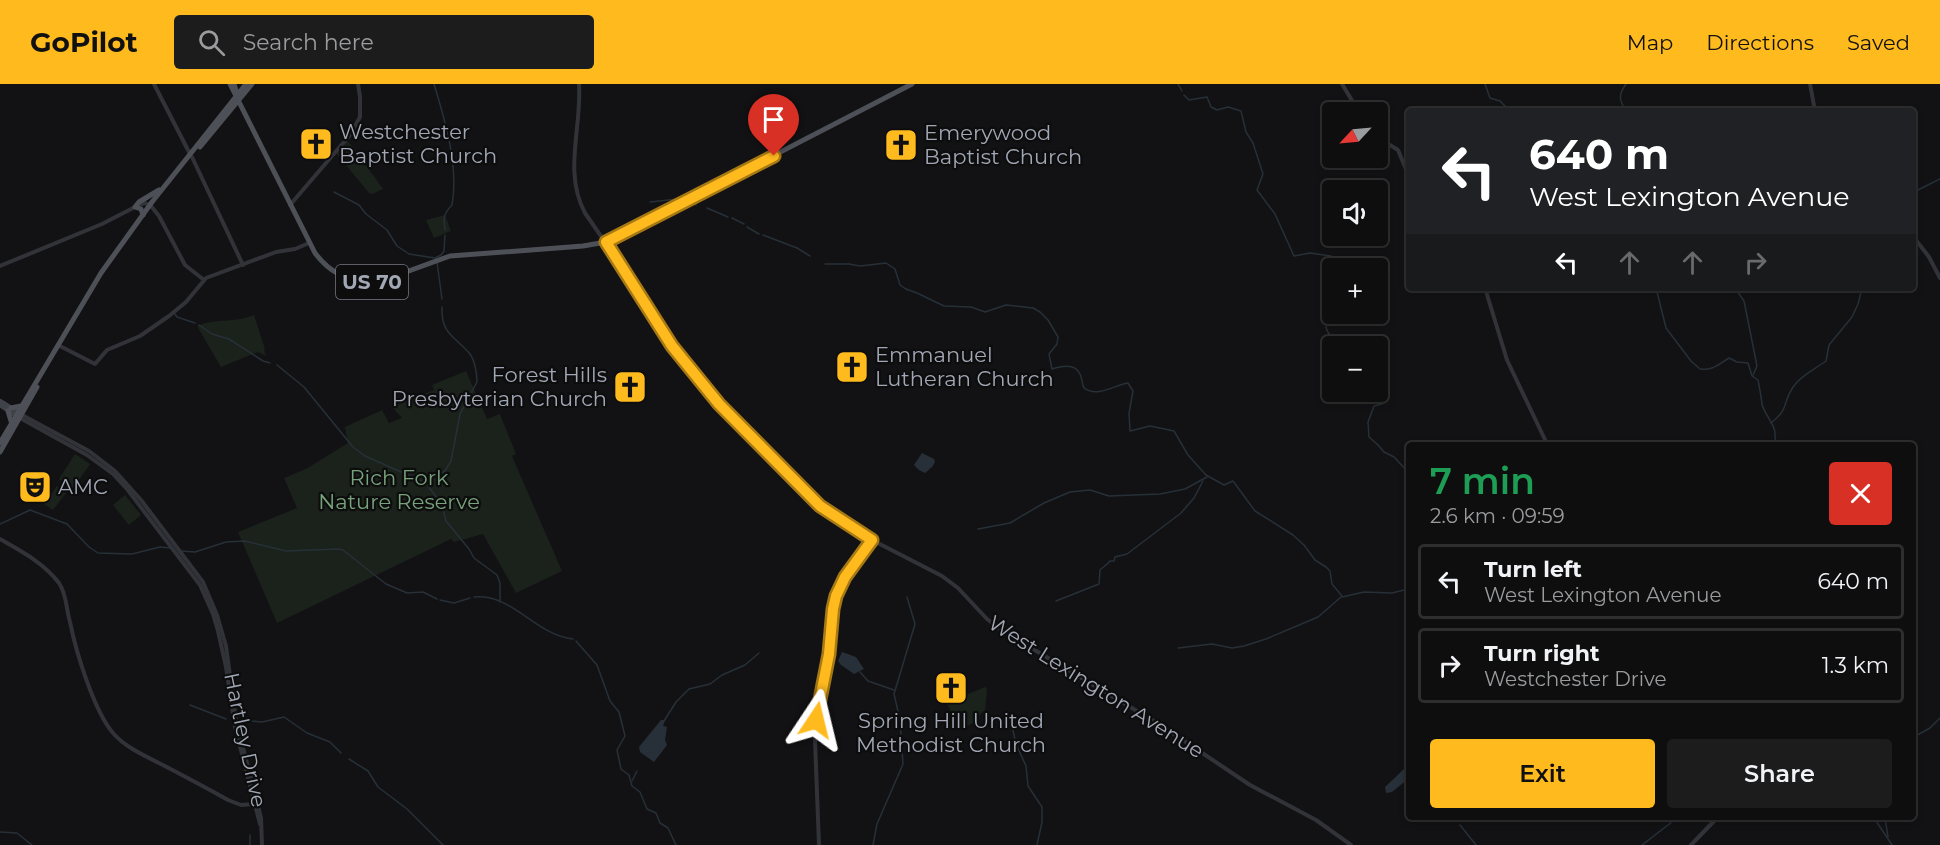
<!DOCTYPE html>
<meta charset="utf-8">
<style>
:root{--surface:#0e0e0f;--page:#1c1c1d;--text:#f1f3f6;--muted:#9b9c9e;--line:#2e2e2f;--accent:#ffba1e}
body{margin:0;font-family:Montserrat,sans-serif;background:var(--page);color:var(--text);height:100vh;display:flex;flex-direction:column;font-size:22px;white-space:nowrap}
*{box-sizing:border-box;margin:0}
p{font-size:20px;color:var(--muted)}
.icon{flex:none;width:33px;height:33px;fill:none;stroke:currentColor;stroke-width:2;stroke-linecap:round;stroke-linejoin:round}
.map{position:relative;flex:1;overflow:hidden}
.details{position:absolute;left:1406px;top:358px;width:510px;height:378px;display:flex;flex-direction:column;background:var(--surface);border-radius:6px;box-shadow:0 3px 9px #0003,0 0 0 2px var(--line)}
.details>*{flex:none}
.top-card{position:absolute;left:1406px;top:24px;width:510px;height:183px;border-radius:6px;box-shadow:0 3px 9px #0003,0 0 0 2px var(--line);background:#202124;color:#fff;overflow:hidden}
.needle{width:39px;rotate:244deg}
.controls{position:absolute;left:1322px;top:18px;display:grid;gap:12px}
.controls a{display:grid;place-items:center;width:66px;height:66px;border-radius:6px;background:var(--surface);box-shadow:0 3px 9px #0003,0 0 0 2px var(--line);font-size:30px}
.pin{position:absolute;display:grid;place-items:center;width:51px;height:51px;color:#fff;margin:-62px -26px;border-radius:50% 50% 50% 0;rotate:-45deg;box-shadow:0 0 6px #0007}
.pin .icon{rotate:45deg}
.me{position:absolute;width:66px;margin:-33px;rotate:10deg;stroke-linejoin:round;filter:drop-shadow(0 0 4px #0008)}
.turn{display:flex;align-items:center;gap:21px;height:126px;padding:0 24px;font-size:27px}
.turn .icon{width:78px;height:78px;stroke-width:2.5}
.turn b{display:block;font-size:42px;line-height:51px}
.lanes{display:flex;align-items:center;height:57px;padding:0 24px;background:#0003;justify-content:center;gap:30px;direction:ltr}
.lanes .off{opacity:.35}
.round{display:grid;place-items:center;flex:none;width:63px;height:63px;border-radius:6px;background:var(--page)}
.summary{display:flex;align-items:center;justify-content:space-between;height:102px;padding:0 24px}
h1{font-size:36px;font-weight:600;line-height:45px;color:#1e9e55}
.action{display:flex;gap:12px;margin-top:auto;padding:12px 24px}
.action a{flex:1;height:69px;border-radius:6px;background:var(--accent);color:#111;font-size:24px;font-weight:600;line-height:69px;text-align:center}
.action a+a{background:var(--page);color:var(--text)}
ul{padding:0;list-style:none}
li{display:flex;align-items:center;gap:18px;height:75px;margin:0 12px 9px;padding:0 12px;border:3px solid var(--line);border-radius:6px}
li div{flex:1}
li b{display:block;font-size:22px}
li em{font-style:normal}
header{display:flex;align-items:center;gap:36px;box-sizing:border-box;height:84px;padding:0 30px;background:var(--accent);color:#111}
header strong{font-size:28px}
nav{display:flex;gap:33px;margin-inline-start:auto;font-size:21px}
.search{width:420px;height:54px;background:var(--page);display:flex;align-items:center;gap:15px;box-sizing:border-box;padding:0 21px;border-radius:6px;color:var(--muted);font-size:22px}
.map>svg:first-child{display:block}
</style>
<header>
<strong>GoPilot</strong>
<div class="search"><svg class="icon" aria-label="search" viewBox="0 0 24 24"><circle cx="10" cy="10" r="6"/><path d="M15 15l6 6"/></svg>Search here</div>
<nav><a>Map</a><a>Directions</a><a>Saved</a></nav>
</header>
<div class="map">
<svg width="1940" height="761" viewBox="0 0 1940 761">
<rect width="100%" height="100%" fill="#121214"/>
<g fill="#1a221b">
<path d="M347,57L353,63L383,105L372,110L369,109L336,69Z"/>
<path d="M445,131L451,147L434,154L426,136Z"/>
<path d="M254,231L265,265L264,266L266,272L258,268L221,283L197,242C215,234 236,239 254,231Z"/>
<path d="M466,287L487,335L500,330L516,370L512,372L562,487L516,509L483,450L454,458L451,455L277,539L238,448L297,424L284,394L306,385L348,359L345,343L382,326L389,339L402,334L392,323L434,306L432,301Z"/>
<path d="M75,370L90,380L73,405L59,395Z"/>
<path d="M57,402L66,409L53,426L44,420Z"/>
<path d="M125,411L141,431L129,441L113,421Z"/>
<path d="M985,603L987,605L985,626L980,630L975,638L959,646L947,619Z"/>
</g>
<g fill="#273038">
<path d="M922,369L934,375L935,378L932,383L925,389L919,386L914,381Z"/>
<path d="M842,568L856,573L864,585L854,590L841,581L838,577Z"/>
<path d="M661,636H665L663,642L667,643L665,656L667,661L654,678L640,668L639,663Z"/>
<path d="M1405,684L1408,685V695L1392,708L1386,709L1385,703Z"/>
</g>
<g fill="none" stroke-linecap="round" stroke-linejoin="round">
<g stroke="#273038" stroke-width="1.5">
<path d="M434,0C445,36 459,83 452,121C444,129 443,134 445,146"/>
<path d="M1178,0L1182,7"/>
<path d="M1485,0L1490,14L1500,17L1506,23L1531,27"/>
<path d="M1626,0C1618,11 1619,16 1626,27"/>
<path d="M1184,11L1189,16L1207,13L1211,23L1217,26L1228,23L1241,27L1246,48L1253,59L1263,90L1257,106L1275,130L1294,172L1310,169L1331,172L1337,184"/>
<path d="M334,108L359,121L366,130L387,146L397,162L409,170L435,174L441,171L444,167L445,151"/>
<path d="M1912,109L1940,95"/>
<path d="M693,117L696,121"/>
<path d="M650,118L687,114"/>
<path d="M707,124L728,133"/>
<path d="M732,134L744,140"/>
<path d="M747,143L759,150"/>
<path d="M763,151L797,164L810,172"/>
<path d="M437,178L442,215"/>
<path d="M825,180H849L860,182L886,179L895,185L900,201L906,205L917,209L944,222L971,223L985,228L1006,221L1033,224L1040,228L1048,236L1058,253L1057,260L1049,270L1052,285C1061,282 1075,279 1080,290C1082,294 1082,300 1084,304C1098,314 1114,301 1128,299L1133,307L1129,329L1130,347L1150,342L1174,347L1188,371L1206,391L1224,401L1233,397L1255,427L1293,451L1304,461L1315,476L1326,483L1330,487L1332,500L1342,512"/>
<path d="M1656,204L1666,244L1691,277L1700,285C1712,287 1719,280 1729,274L1737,278L1748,279L1752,292L1758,296C1760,305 1761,312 1762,320C1764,330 1774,339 1775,348C1775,356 1774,353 1778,362"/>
<path d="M1735,204L1744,217L1757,282L1753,291"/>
<path d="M175,230L177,233L195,239"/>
<path d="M1332,230L1326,243C1331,263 1349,252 1363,258V262"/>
<path d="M199,241L212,250L229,255L263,277L270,279"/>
<path d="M277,281L304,303L353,363L365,372L426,399L442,421L446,437L469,465L474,474L497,491L500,499V518"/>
<path d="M1377,303L1385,315L1382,320L1374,322L1368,338L1369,353L1377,360L1384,368L1394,373L1408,388"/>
<path d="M1771,339C1790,324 1782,319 1793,303C1800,292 1815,285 1826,277L1829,261L1852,233L1858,220L1862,204"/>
<path d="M429,401L433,394L445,387L451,377L460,330L477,298C477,290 475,277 470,270C455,252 441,251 442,223"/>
<path d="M0,440L30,426L67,440L89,463L98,469L132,470L160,463L171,464"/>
<path d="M978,445L1010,439L1044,419L1070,408L1090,406L1109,412L1160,410L1185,405L1207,393"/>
<path d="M181,467L195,468L226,458L245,457L286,467L338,465L343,466L386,500L407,509L423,508L437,515"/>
<path d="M474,513C512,509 535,551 573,555"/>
<path d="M1342,513L1364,508L1392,509L1408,505"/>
<path d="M440,516L454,519L470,514"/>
<path d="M1056,517L1099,500L1100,486C1103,483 1107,481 1110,477H1114L1115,473L1127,470L1181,429L1194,414L1203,397"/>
<path d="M576,557L597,581L610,617L619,628L625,652L617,666L621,685L629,691L632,702L640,708L647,725L656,729L660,739L668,744L676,761"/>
<path d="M1178,564L1212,560L1232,564L1244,562L1266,555L1318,533L1341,513"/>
<path d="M860,588L868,597L894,606"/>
<path d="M190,621L226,635"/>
<path d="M250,637L262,638L284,633L307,649L330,658L341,669"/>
<path d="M664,637L676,618L689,605L710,600L722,591L745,581L759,569"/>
<path d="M1012,642L1016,660L1026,682L1028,702L1042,723V738L1037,761"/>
<path d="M1912,654L1930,644L1940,634"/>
<path d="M349,675L368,687L378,703L407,725L443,761"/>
<path d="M632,697L637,687"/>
<path d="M1874,734L1892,761"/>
<path d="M1885,734L1888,753"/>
<path d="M1460,741L1476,761"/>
<path d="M0,748L17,749L32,761"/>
<path d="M250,751V761"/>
<path d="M873,761L877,740L903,680L900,636L894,610L915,540L907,513"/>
<path d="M1642,761L1677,734"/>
</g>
<g stroke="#323339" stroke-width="4">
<path d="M154,0L190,70"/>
<path d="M579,0C582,44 563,88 585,129L627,190L662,248L690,285L719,320L820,422L872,456L942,492L958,504L987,535L1001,546L1162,642L1250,701L1316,736L1351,761"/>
<path d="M1342,0L1359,28"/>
<path d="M1810,0L1815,27"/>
<path d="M1377,53L1398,66L1408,90"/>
<path d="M192,73L243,181"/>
<path d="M290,121L350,51L360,33V13L358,0"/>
<path d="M1912,151L1929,173L1940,194"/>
<path d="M0,182L102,140L135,123L145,119L151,122L159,132L185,181L204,196"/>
<path d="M1485,204L1507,276L1548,362"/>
<path d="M58,261L95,280L107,266L140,252L169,232L186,218L206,194L276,168L295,165L309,159"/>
<path d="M22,331L89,367L115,387L141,416L203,498L217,531L226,562L236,636L261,734L262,761"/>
<path d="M20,334L87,371L113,390L127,405L200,501L213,530L218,547L226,583L235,643L260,740"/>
<path d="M0,455C21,467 44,479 59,499C67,511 66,525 70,538C76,568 94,627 113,649C125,663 143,671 159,679C182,691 205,703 228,716L241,721L254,720"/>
<path d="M819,761L815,656L816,636L829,570L833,525L840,502L845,493L872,456"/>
<path d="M1691,761L1717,734"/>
</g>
<g stroke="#404249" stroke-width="4.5">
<path d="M0,317L21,330"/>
<path d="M0,321L18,333"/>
</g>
<g stroke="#4e5058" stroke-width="5">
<path d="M230,0L315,169C332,192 355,201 384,196L450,172L583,162L606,158L912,0"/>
<path d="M234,0L237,10"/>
<path d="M200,63L252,0"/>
<path d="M143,131L141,125L135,123L139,118L159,106"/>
<path d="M11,324L21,322"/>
<path d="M8,327L11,337"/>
<path d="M0,359L101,189L152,118L246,0"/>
<path d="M0,368L37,303"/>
</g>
</g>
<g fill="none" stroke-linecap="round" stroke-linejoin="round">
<defs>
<path id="route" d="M774,72L606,158L672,262L719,320L820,422L872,456L845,493L836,512L833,525L829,570L816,636"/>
</defs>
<use href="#route" stroke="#a67914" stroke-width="15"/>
<use href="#route" stroke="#ffba1e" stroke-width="10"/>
</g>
<defs>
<symbol id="church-square" viewBox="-11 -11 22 22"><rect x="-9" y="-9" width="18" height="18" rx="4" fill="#ffba1e" stroke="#0d0d0e"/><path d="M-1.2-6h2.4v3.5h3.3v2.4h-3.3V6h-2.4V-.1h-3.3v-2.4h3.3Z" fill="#111"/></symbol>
<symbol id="theatre-square" viewBox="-11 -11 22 22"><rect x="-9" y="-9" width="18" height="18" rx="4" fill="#ffba1e" stroke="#0d0d0e"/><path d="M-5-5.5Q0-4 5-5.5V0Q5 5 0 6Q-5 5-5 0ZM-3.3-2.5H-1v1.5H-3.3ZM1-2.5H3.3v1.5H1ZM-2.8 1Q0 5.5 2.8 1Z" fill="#111"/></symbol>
</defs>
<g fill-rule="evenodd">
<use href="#church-square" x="297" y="41" width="38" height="38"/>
<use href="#church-square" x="882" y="42" width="38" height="38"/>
<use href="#church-square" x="833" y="264" width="38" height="38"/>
<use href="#church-square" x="611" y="284" width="38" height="38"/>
<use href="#theatre-square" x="16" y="384" width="38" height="38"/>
<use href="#church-square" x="932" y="585" width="38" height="38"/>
</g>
<g text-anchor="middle" stroke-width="4.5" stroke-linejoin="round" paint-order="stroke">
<rect fill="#0d0d0e" stroke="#757983" stroke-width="1.5" x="336" y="181" width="72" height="34" rx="4.5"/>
<g font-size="20" font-weight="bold" fill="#a2a7b5">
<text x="372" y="205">US 70</text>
</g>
<g font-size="21" fill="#a2a7b5" stroke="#0d0d0e" text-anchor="start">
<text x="339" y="55">Westchester<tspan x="339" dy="24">Baptist Church</tspan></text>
<text x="924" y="56">Emerywood<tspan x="924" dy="24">Baptist Church</tspan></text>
<text x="875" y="278">Emmanuel<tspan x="875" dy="24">Lutheran Church</tspan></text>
<text x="607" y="298" text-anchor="end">Forest Hills<tspan x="607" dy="24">Presbyterian Church</tspan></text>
<text x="58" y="410">AMC</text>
<text x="951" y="644" text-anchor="middle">Spring Hill United<tspan x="951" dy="24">Methodist Church</tspan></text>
</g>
<g font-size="21" fill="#77a27b" stroke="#0d0d0e">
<text x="399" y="401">Rich Fork<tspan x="399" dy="24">Nature Reserve</tspan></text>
</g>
<g font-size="21" fill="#a2a7b5" stroke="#0d0d0e">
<text transform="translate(1096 603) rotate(32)" y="7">West Lexington Avenue</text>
<text transform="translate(245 656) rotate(78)" y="7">Hartley Drive</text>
</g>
</g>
</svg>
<div class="controls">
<a><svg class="needle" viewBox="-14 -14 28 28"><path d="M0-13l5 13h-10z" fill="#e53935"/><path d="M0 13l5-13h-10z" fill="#9b9c9e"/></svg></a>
<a><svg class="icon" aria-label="sound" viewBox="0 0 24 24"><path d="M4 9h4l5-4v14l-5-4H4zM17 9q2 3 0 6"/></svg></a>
<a>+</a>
<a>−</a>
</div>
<div class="pin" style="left:774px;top:72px;background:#d93025"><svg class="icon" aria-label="arrive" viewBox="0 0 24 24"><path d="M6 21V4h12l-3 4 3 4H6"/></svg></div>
<svg class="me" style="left:816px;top:636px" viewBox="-20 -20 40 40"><path d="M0-17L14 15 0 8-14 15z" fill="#ffba1e" stroke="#fff" stroke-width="4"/></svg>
<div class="top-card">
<div class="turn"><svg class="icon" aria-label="left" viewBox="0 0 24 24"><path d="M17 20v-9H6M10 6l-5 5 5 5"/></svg><div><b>640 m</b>West Lexington Avenue</div></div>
<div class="lanes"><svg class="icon" aria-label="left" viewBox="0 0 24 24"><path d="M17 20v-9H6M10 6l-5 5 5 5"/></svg><svg class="icon off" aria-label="ahead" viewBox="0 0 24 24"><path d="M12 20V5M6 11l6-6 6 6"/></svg><svg class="icon off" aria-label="ahead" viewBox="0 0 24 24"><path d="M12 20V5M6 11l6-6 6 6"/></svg><svg class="icon off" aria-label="right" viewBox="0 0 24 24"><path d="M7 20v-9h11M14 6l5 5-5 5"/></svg></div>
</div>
<section class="details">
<div class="summary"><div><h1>7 min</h1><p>2.6 km · 09:59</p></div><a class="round" style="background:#d93025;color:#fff"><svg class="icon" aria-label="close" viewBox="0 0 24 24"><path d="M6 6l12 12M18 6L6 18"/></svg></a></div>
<ul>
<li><svg class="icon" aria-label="left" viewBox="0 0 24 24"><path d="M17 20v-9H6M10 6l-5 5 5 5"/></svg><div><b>Turn left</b><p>West Lexington Avenue</p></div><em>640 m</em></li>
<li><svg class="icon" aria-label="right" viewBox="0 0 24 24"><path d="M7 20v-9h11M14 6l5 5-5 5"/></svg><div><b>Turn right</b><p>Westchester Drive</p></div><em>1.3 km</em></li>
</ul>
<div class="action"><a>Exit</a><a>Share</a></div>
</section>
</div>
